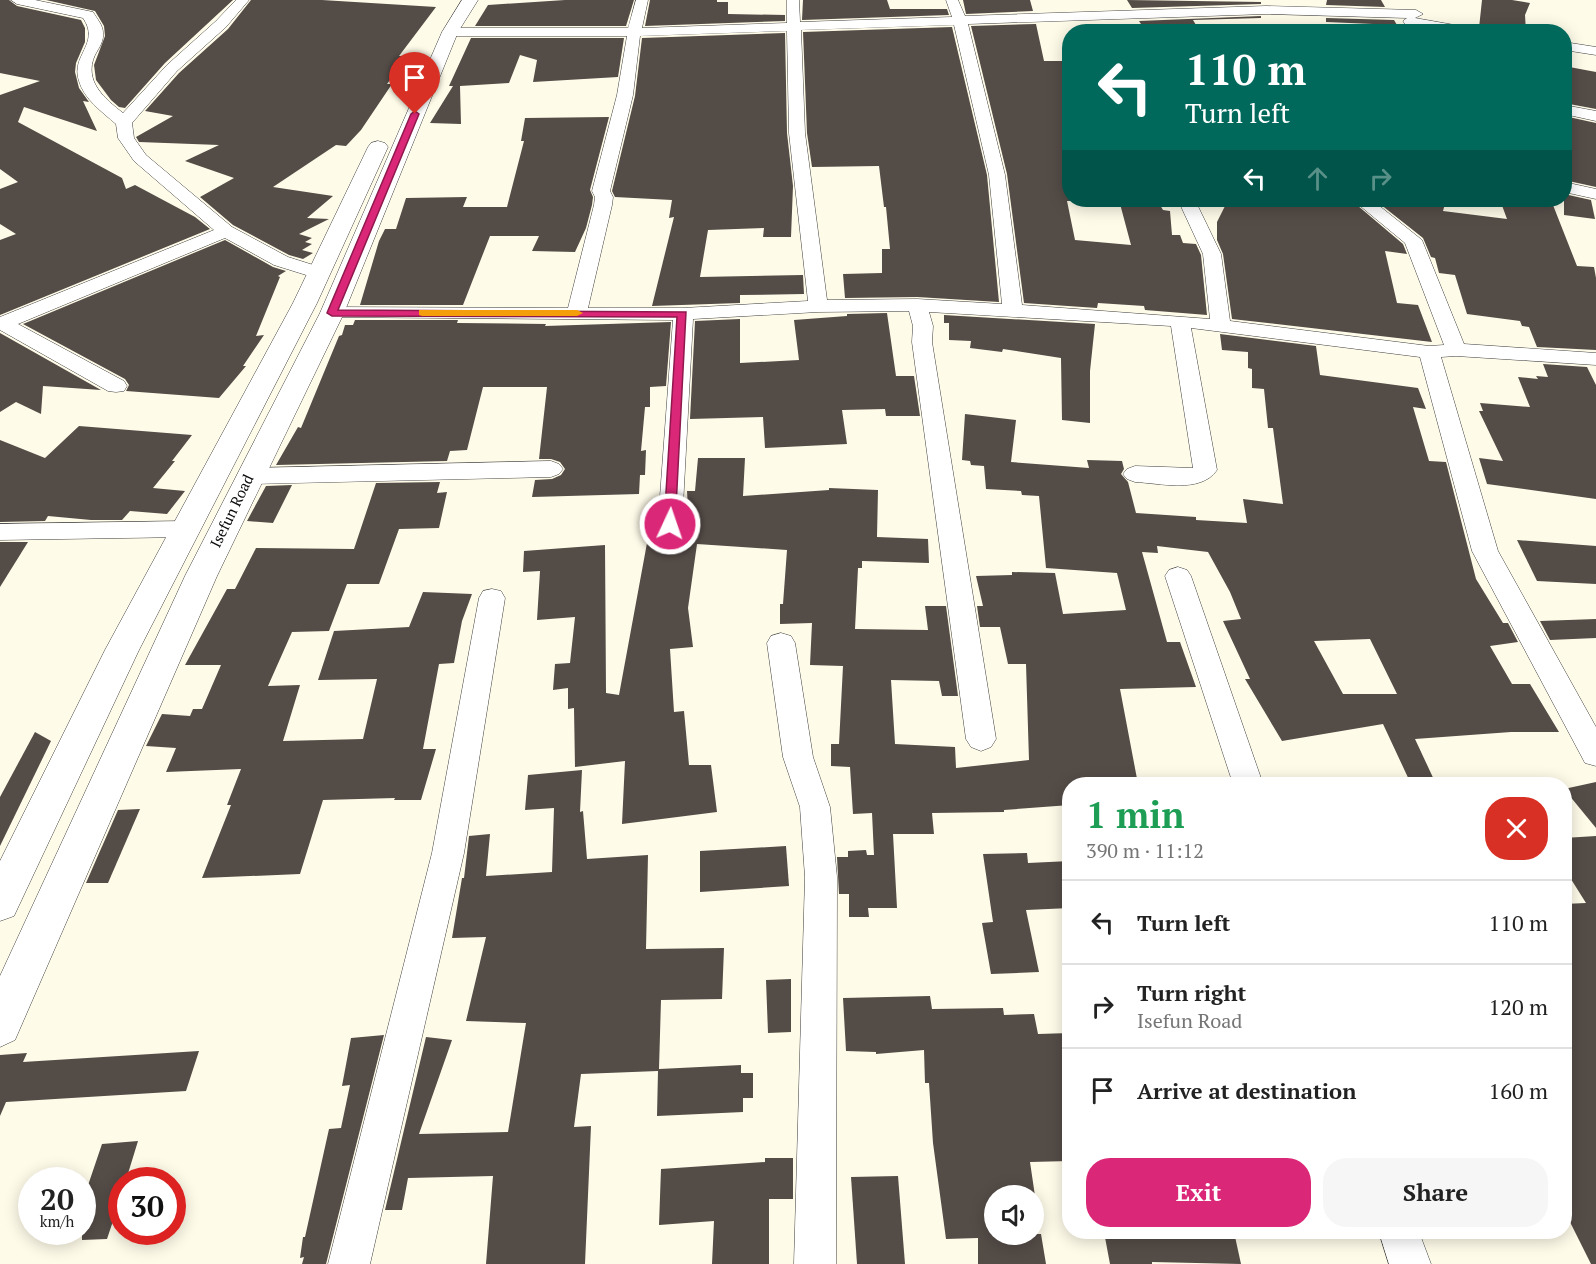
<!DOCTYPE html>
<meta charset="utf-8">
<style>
:root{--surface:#fff;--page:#f6f6f6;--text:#222;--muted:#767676;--line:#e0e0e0;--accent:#db2777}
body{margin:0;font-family:"PT Serif",serif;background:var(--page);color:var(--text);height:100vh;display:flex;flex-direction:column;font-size:22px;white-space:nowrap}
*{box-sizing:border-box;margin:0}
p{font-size:20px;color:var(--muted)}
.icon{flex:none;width:33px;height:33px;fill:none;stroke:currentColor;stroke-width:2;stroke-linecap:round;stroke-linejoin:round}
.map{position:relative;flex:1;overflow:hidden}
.side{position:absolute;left:1062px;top:777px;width:510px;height:462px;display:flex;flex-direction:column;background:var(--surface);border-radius:24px;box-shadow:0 3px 15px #0003}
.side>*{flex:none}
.top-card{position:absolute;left:1062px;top:24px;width:510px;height:183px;border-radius:24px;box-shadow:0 3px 15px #0003;background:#00695c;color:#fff;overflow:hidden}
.buttons{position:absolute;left:984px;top:1185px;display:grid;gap:12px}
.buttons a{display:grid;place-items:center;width:60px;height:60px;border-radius:50%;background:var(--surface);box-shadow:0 3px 15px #0003;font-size:30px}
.speed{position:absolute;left:18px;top:1167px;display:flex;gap:12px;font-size:30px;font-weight:700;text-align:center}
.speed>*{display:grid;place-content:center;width:78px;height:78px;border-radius:50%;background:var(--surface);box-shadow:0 3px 15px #0003;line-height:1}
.speed small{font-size:15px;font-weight:400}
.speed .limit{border:9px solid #d22;background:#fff;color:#111}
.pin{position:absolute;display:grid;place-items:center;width:51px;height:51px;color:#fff;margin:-62px -26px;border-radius:50% 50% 50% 0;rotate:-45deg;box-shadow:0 0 6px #0007}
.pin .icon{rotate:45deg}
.me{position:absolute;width:66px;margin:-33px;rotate:3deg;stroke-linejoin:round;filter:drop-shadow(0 0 4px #0008)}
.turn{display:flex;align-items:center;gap:21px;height:126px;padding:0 24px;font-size:27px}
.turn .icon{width:78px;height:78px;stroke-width:2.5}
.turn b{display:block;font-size:42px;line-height:51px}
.lanes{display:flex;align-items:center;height:57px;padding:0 24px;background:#0003;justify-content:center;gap:30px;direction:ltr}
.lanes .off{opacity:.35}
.round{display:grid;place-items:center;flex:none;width:63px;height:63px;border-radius:24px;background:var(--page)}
.headline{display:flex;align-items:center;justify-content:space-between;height:102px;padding:0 24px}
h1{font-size:36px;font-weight:600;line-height:45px;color:#1e9e55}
.action{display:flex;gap:12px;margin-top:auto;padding:12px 24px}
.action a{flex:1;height:69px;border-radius:24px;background:var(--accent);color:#fff;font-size:24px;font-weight:600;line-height:69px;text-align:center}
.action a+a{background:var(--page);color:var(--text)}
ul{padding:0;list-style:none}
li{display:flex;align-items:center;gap:18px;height:84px;padding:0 24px;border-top:2px solid var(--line)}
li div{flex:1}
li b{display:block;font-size:22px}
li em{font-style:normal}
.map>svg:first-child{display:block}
</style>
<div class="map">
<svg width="1596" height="1264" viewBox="0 0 1596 1264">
<rect width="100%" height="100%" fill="#fffbe9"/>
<g fill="#544c47" fill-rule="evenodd">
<path d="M0,0H9L17,6L81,20L85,28V42L76,63L75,72L79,88L89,102L83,101L97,131L24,107L18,122L122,178L126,189L135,185L195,217L210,229L0,315V240L16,234L0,224V189L18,182L0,169V95L40,81L0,73Z"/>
<path d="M46,0H233L165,63L125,108L119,107L111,100L96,80L94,65L105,36L104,26L95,11Z"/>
<path d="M251,0H322L436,7L399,56H405L396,66H400L387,84H392L361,130L346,146L336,145L273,187L333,196L307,218L329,219L299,234L312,238L305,242L312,244L302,250L313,253L303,259L289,255L233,225L200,197L234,178L185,161L219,145L139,142L136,137L173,116L145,111L179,73L228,29Z"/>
<path d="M565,0H634L626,26H475L488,5Z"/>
<path d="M650,0H717V2H728V14L785,15V21L645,26Z"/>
<path d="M803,0H887L890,9H947L949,15L802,20Z"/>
<path d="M963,0H1030L1033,11L966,14Z"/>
<path d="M1127,0L1261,2V4L1132,8Z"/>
<path d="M1327,0H1381L1385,7L1326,5Z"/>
<path d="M1482,0H1512L1530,3L1525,15L1526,32L1479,28Z"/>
<path d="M1261,16V18L1193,20L1199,30H1145L1139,21Z"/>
<path d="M1326,18L1394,20L1397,25L1326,22Z"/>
<path d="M1036,24L1044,61H1070V201H1067L1075,240L1131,245L1119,200H1157L1163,210L1170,211L1172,235H1180L1183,243L1196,244L1201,255L1207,315L1145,310L1144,306L1098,303L1097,308L1024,303L1007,174L971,26Z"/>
<path d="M952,27L987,175L999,302L917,297L845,298L843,274L882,273V249H890L886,207H884L879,166L812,167L807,133L803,32Z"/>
<path d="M785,33L787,133L793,186L791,237H763L764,228L708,230L700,277L803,275L804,294L740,295V303L652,306L674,217L669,218L672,200L615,197L612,191L635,96L642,38Z"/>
<path d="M471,38H624L618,77L533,82L537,60L520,55L509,83L460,86L461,124L430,123L453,86H449Z"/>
<path d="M1564,66L1596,72V109L1564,103Z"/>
<path d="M1564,116L1596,123V187L1564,180Z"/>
<path d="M609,117L590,190L593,197L592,205L586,228L575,252L532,251L539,236H490L463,305H360L379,241L385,229H396L406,198L467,197L463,207H507L524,141H521L525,118Z"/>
<path d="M1564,194L1591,200L1595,219L1564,215Z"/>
<path d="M1228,200H1351L1403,244L1407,254L1385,251L1397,303L1418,305L1432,342L1232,319L1223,254L1217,240V222Z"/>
<path d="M1375,200H1446L1443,211L1507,219L1500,200H1551L1577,266L1594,267L1596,278V350L1537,347L1529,327L1522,326L1520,321L1467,314L1455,275L1439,273L1435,258L1431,257L1423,238Z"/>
<path d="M225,240L273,267L286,271L278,276L280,277L256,336L264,335L243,366H246L219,398L126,391L129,385L125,379L23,324Z"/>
<path d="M887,313L896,376H914L920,416H886L885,409L842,410L847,444L765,448L763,417L690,419L695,321L740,319V363L799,360L794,320L847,316V314Z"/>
<path d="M944,315L1095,324L1090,371V423L1062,420L1061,358L1003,349L1002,352L970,348L971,341L949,340V323H944Z"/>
<path d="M355,320H458L457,323L546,324L545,326L671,322L666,386L650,387V407H645L641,451L646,450L645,475H640L639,494L532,497L535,480L552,479L561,475L565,469L560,462L551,459H539L547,387H483L467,450L450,451L447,461L276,465L298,427L301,428L339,336L342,335L345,325H353Z"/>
<path d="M0,333L101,390L43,386L41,414L16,402L0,412Z"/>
<path d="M1220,334L1316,346L1320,375L1418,388L1426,409L1413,407L1429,461L1446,462L1476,579L1503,623H1508L1518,642L1490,646L1512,684H1530L1559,732H1511L1415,739L1436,784H1411L1383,724L1282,741L1245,679H1250L1223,621L1241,619L1230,592L1208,552L1157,546L1158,553L1142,552L1167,642H1180L1196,687L1120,689L1138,784H1070V805L1004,810V812L932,813L934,834H893L897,908H868L869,917H849V894H839L837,857H848V851L866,850L867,855H874L872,813L853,814L850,767L831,766V744H839L843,666L810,665L812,623L780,624V604H783L787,550L697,544L688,608L693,647L670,649L674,712L684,711L689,765H711L717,812L622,824L625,761L575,767L574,708L568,709V688L553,690L555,664L570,663L575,617L537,620L540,571L523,572L524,551L605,545L606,693L619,695L647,543L690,542L687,491H695L698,458H745L743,496L829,490V488L878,490L877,537L928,539L929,563L862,561V568H858L855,629L928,630L925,606H946L958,696H942L939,681L891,680L895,744L955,747L956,768L1029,760L1026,664H1008L1000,627H980L977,606H983L976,576L1012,575V572L1055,573L1063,614L1126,610L1117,573L1046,568L1039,496L1022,495L1021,491L986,489L984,466L971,465L970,461L962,460L965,414L1016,420L1011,462L1089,468L1087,460L1122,461L1124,469L1121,474L1128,482L1136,513L1196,517V520L1247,523L1243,499L1283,504L1273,428H1268L1264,389L1252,388V369L1248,368V352L1222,350ZM1370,639L1397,694H1343L1314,641Z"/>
<path d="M1543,364L1587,367L1596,385V499L1487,484L1479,458L1503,461L1479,411H1483L1480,403L1530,407L1518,377L1538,379L1536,376L1548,377Z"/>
<path d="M79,426L192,435L172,461H175L153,488L185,491L167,514L130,511L122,520H91L48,516L45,521L0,522V440L45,458Z"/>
<path d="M440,482L437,493L447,492L439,528L399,529L379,584H347L329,631L292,632L268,686L300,685L283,741L363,739L377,679L318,680L334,631L409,627L423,592L472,594L462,621L454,663L439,664L423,749H436L421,800H394L395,798L323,800L300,874L202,878L231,805H227L241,769L166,772L176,748L146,746L162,714L190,716L193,709H202L221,665H185L227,589H235L256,548L354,549L376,483Z"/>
<path d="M292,485L273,523L247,521L266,486Z"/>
<path d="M1517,540L1596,546V584L1537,581Z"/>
<path d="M0,542H28L0,587Z"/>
<path d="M1596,619V638L1550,640L1540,621Z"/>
<path d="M35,732L51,741L0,846V797Z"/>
<path d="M582,770L580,812L583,811L587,859L648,855L646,949L724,948L722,999L661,1000L659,1069L741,1065V1073H753V1098H743V1112L657,1116L658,1071L581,1074L574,1127L591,1126L585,1264H486L493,1176L408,1178L402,1210H385L426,1037L452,1040L419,1134L508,1132L526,1023L466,1021L486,937L452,938L462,878H464L469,836L490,834L486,876L552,872L554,808L525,810L528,775Z"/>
<path d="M1596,782V828L1564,789Z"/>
<path d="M140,809L108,883H86L118,810Z"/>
<path d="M1596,836V1264H1591L1564,1210V904L1586,903L1564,868V838Z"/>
<path d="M786,846L789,886L700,892V851Z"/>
<path d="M1027,853L1028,863L1070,861V908L1026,910L1039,972L991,974L982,923L993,922L983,854Z"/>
<path d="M791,979V1032L768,1033L766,980Z"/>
<path d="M930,996L932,1009L1003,1008L1004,1015L1034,1014L1038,1034L1070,1033V1161L1030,1162L1035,1196H994V1234H1041L1046,1264H978V1238L946,1239L933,1143L929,1083H925L924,1050L876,1054V1052L846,1051L843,998Z"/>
<path d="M384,1035L326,1264H302L304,1257L300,1258L303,1237H305L329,1129L341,1128L350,1085L342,1086L351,1038Z"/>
<path d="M199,1051L186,1091L6,1102L0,1116V1055L27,1053L23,1062Z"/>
<path d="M138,1141L126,1180H122V1194L107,1239L82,1240V1203L102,1144Z"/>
<path d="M765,1158H793V1199H769V1264H712L714,1221L659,1225L661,1169L765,1162Z"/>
<path d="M898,1176L905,1264H857L851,1177Z"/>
<path d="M1104,1232H1234L1241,1264L1152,1262V1264H1110Z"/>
</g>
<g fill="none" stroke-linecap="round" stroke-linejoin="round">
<defs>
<g id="minor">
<path d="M11,0H35L93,12C97,19 103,25 103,33C104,41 99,48 95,55C83,81 105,99 123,113L167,65L216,21L236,0H249L226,27L177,71L132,123L134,138L146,155L232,227L288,257L326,269L328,273L326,277L319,279L274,265L225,238L18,324L124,381L127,386L124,391L116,392L108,391L0,330V317L214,230L134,161L118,138L116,124C102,112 84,99 79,81C70,55 101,44 83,18L17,4Z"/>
<path d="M636,0H648L642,28L787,23V0H799L800,22L952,17L946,0H958L965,16L1266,6L1416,10L1423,14L1415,18L1477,29L1478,32H1446L1405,24L1403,21L1407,18L1266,14L968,24L1005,175L1022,305L1210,319L1203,254L1178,200H1195L1221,254L1230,321L1429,346L1444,345L1405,243L1353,200H1372L1422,240L1464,344L1596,353V365L1456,356L1441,357L1498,551L1596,727V766L1585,763L1472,551L1420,357L1191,328L1217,470C1201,494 1159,483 1135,482L1127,479L1123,474L1127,469L1135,466L1193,468L1171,326L929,312L933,326L932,342L996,739L991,747L981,751L971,747L966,739L912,342L913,326L909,311L818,312L693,319L682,524L679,530L670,532L661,530L658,524L673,320L325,317L322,313L325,309L332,307L568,308L594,205L595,197L592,191L617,95L627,36H450L443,32L450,28H628ZM954,25L989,175L1002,304L917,299L827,300L805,133L801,30ZM787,31L789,133L808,301L683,308H588L612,205L613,197L610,191L633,95L640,36Z"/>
<path d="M1564,42L1596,47V55L1564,50Z"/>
<path d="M1564,105L1596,111V121L1564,114Z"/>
<path d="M1564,182L1596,189V199L1564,192Z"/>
<path d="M551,461L559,464L563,469L559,474L551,477L249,484L241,481L237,476L241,471L249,468Z"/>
<path d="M186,521L195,523L198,529L195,535L186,537L0,540V524Z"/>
<path d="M1178,567L1187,570L1191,576L1263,784H1233L1165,576L1169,570Z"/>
<path d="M492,589L501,591L505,598L464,853L370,1264H328L432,853L479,598L483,591Z"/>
<path d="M781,633L791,636L795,643L813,757L830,807L837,877L836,1264H794L805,877L800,807L783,757L767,643L771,636Z"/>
<path d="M1379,1232H1419L1431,1264H1389Z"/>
</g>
<g id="tertiary">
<path d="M462,0H478L458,32L344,313L217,576L15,1040L0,1047V976L185,576L320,313L442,32Z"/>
<path d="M378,141L385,143L388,147L317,303L139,650L14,916L0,921V861L105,650L293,303L368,147L371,143Z"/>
</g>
</defs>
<use href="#minor" stroke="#3e3e3e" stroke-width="1"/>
<use href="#tertiary" stroke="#3e3e3e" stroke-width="1"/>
<use href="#minor" fill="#fff" fill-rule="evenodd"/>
<use href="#tertiary" fill="#fff" fill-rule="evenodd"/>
</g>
<path fill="#db2777" stroke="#8e194d" stroke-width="1.5" d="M415,111L419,114L338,310L686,312L675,527H666L664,524L677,317L332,316L327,313L411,114Z"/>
<path fill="#f59e0b" d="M419,310H577L583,313L577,316H422L419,315Z"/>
<g text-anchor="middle" stroke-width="6" stroke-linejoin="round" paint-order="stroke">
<g font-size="15" fill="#0b0b0b" stroke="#fff">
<text transform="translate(232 511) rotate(-64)" y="5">Isefun Road</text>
</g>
</g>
</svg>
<div class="buttons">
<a><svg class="icon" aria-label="sound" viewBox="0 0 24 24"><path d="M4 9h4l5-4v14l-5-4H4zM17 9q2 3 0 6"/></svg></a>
</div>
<div class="speed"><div>20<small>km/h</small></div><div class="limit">30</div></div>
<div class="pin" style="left:415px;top:114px;background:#d93025"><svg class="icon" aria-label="arrive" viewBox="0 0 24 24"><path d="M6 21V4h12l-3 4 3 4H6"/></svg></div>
<svg class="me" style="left:670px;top:524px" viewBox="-20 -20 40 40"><circle r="17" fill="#db2777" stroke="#fff" stroke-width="3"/><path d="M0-11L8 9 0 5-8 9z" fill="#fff"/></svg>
<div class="top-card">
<div class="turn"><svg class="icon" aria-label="left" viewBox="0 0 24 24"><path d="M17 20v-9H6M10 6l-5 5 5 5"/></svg><div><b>110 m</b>Turn left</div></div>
<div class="lanes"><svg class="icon" aria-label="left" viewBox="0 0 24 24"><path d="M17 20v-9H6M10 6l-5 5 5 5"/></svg><svg class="icon off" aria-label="ahead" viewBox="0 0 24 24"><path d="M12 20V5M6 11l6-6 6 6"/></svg><svg class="icon off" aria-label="right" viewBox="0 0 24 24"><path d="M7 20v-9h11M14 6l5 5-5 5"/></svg></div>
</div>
<section class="side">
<div class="headline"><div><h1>1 min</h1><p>390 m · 11:12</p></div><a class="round" style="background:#d93025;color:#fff"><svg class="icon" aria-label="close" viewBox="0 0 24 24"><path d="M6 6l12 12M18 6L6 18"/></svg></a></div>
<ul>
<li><svg class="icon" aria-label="left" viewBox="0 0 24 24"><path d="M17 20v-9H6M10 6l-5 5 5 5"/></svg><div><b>Turn left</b></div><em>110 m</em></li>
<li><svg class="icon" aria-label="right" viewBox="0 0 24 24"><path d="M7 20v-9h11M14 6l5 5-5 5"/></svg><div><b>Turn right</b><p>Isefun Road</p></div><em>120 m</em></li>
<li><svg class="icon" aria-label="arrive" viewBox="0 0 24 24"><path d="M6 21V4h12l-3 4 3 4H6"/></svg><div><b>Arrive at destination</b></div><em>160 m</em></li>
</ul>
<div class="action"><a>Exit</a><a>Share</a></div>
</section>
</div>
